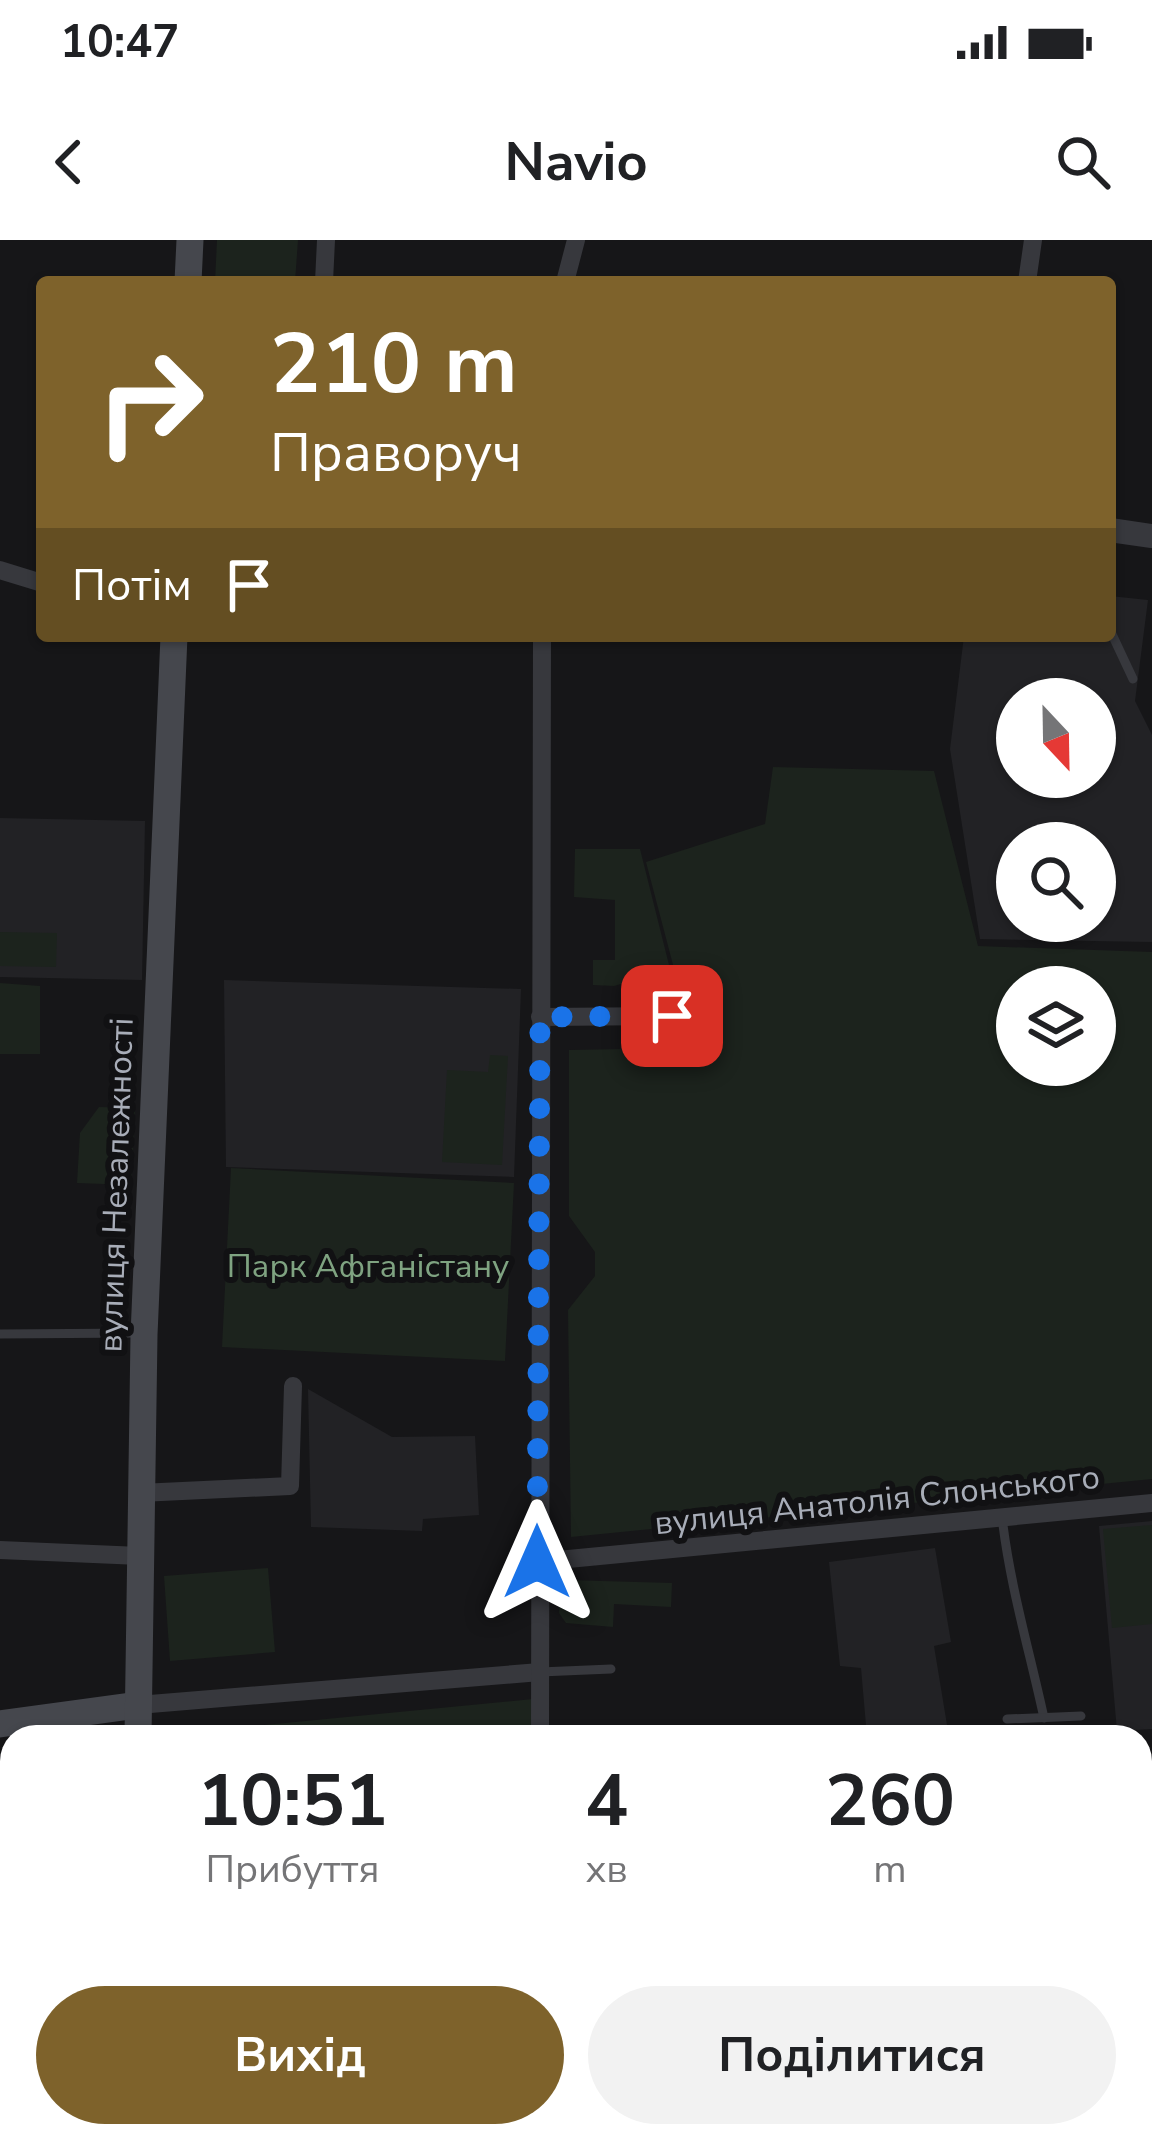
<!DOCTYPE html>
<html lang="uk">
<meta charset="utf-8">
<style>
:root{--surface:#fff;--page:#f2f2f2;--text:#202124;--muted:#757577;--accent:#7e622b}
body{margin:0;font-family:"Nunito Sans",sans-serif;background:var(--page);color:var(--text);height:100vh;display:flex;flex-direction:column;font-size:45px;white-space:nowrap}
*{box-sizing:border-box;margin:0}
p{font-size:39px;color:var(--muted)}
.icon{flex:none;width:66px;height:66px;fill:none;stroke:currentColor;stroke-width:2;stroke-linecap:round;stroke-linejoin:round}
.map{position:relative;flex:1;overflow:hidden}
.drawer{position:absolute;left:0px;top:1485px;width:1152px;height:423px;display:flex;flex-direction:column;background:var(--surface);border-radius:36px 36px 0 0;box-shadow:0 3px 9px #0004}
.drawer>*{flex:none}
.guide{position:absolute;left:36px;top:36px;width:1080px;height:366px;border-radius:12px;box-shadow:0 3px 9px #0004;background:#7e622b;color:#fff;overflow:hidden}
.needle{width:78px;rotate:158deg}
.fabs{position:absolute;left:996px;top:438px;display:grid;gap:24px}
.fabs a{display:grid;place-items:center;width:120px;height:120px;border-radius:50%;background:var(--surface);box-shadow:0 3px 9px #0004;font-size:60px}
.pin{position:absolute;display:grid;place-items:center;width:102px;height:102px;color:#fff;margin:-51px;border-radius:24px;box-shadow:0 6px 18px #0006}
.me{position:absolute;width:132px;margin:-66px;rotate:0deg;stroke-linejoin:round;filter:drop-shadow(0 0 9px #0008)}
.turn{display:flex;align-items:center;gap:42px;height:252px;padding:0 36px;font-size:54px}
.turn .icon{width:156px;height:156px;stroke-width:2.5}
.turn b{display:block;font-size:84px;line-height:102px}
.then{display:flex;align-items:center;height:114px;padding:0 36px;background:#0003;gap:24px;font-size:45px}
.eta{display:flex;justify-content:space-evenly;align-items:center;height:204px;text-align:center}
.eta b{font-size:72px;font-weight:700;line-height:84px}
.action{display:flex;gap:24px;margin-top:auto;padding:24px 36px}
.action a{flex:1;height:138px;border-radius:72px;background:var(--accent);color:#fff;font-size:48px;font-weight:700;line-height:138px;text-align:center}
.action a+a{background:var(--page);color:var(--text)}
.status{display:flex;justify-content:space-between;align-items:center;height:84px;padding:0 60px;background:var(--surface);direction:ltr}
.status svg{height:33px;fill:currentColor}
header{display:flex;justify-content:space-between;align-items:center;height:156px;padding:0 36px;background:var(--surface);font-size:54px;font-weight:700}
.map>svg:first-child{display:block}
</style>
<div class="status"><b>10:47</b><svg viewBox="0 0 49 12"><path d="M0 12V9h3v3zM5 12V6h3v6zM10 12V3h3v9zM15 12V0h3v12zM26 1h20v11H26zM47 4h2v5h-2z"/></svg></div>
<header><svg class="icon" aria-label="back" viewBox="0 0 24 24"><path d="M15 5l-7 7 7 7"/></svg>Navio<svg class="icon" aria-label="search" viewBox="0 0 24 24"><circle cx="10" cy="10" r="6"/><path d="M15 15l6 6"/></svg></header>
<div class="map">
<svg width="1152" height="1907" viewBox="0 0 1152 1907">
<rect width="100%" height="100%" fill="#161618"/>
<g fill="#222225" fill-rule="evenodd">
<path d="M1110,356L1148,360L1135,461L1152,495V702L980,699L950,509L964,396H1110ZM1017,459H1095V537H1017ZM1017,603H1095V681H1017Z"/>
<path d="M0,578L145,581L142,740L0,737Z"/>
<path d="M224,740L521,749L514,937L226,927Z"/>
<path d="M308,1149L392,1197L475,1196L479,1275L423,1279L422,1291L311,1287Z"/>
<path d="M1152,1281V1489L1117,1491L1099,1286Z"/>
<path d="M935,1308L951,1402L934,1406L949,1497H867L861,1428L840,1426L829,1322Z"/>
</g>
<g fill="#1c231d" fill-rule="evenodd">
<path d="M217,0H298L295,42H215Z"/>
<path d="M773,527L934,531L978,706L1152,712V1239L571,1297L568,1070L595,1036V1012L569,976V810L681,808L677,740L646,622L765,584ZM1017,747H1095V825H1017Z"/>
<path d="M575,609H640L670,729L614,746L593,745V720H615V660L574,657Z"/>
<path d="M0,692L57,693L56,727L0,726Z"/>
<path d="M0,743L40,746V814H0Z"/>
<path d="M490,815L508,816L502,925L442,922L447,830L488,832Z"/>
<path d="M99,867L135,868L131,945L77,943L80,893Z"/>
<path d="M231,928L514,943L505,1121L222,1107Z"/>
<path d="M1152,1285V1384L1112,1388L1103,1289Z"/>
<path d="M268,1328L275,1412L170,1421L164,1336Z"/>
<path d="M567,1340L672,1343L671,1367L614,1364L613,1387L566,1383L559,1373L560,1346Z"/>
<path d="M533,1459V1497H191L202,1491Z"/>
</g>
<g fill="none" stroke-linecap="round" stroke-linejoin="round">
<g stroke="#37383d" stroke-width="9">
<path d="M1110,390L1133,439"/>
<path d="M0,1094L139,1093"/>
<path d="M1002,1277C1010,1346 1029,1409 1044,1478"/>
<path d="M540,1432L611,1429"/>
<path d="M1007,1479L1081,1476"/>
<path d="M823,1896V1907"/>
<path d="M957,1896V1907"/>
<path d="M253,1907L257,1896"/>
</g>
<g stroke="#37383d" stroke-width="18">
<path d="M324,42L326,0"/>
<path d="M565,42L576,0"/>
<path d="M1027,42L1033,0"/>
<path d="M0,330L42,343"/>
<path d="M540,777L672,776"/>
<path d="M140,1253L290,1246L293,1146"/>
<path d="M0,1310L140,1316"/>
<path d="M537,1322L1152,1263"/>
<path d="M138,1465L540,1432"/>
<path d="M540,1497L542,396"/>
<path d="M1140,1859H1152"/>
<path d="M122,1907L127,1896"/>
</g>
<path stroke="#37383d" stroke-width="24" d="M1110,290L1152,296"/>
<g stroke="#45474d" stroke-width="27">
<path d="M188,42L190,0"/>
<path d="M0,1484L138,1465"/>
<path d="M138,1497L144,1095L174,396"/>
<path d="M0,1840L12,1843"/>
<path d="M161,1896L179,1907"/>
</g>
</g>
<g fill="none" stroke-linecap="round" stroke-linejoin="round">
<path stroke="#1a73e8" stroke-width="21" stroke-dasharray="0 37.8" d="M537,1322L540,777L672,776"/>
</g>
<g text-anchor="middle" stroke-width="12" stroke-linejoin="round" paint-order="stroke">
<g font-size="33" fill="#a8adb8" stroke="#111113">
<text transform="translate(115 945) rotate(-88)" y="12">вулиця Незалежності</text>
<text transform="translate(877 1259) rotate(-6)" y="12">вулиця Анатолія Слонського</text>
</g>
<g font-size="33" fill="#7fa381" stroke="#111113">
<text x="368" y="1037">Парк Афганістану</text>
</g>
</g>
</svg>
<div class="fabs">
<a><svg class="needle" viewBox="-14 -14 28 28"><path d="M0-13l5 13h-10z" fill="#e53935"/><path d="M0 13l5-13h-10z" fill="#757577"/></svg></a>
<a><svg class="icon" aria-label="search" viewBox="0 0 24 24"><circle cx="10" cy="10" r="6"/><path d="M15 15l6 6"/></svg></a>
<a><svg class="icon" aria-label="layers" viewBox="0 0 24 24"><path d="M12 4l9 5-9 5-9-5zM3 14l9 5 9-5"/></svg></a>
</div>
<div class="pin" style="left:672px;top:776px;background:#d93025"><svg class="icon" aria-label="arrive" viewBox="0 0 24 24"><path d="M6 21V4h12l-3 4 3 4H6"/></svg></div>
<svg class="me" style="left:537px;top:1322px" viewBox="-20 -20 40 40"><path d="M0-17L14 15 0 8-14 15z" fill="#1a73e8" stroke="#fff" stroke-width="4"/></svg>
<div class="guide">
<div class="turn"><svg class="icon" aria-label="right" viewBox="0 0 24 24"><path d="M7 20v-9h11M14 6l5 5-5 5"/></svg><div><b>210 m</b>Праворуч</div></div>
<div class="then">Потім<svg class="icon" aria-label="arrive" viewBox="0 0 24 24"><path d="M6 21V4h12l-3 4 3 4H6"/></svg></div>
</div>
<section class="drawer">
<div class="eta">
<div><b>10:51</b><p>Прибуття</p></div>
<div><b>4</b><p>хв</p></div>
<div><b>260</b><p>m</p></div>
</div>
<div class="action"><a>Вихід</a><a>Поділитися</a></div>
</section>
</div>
